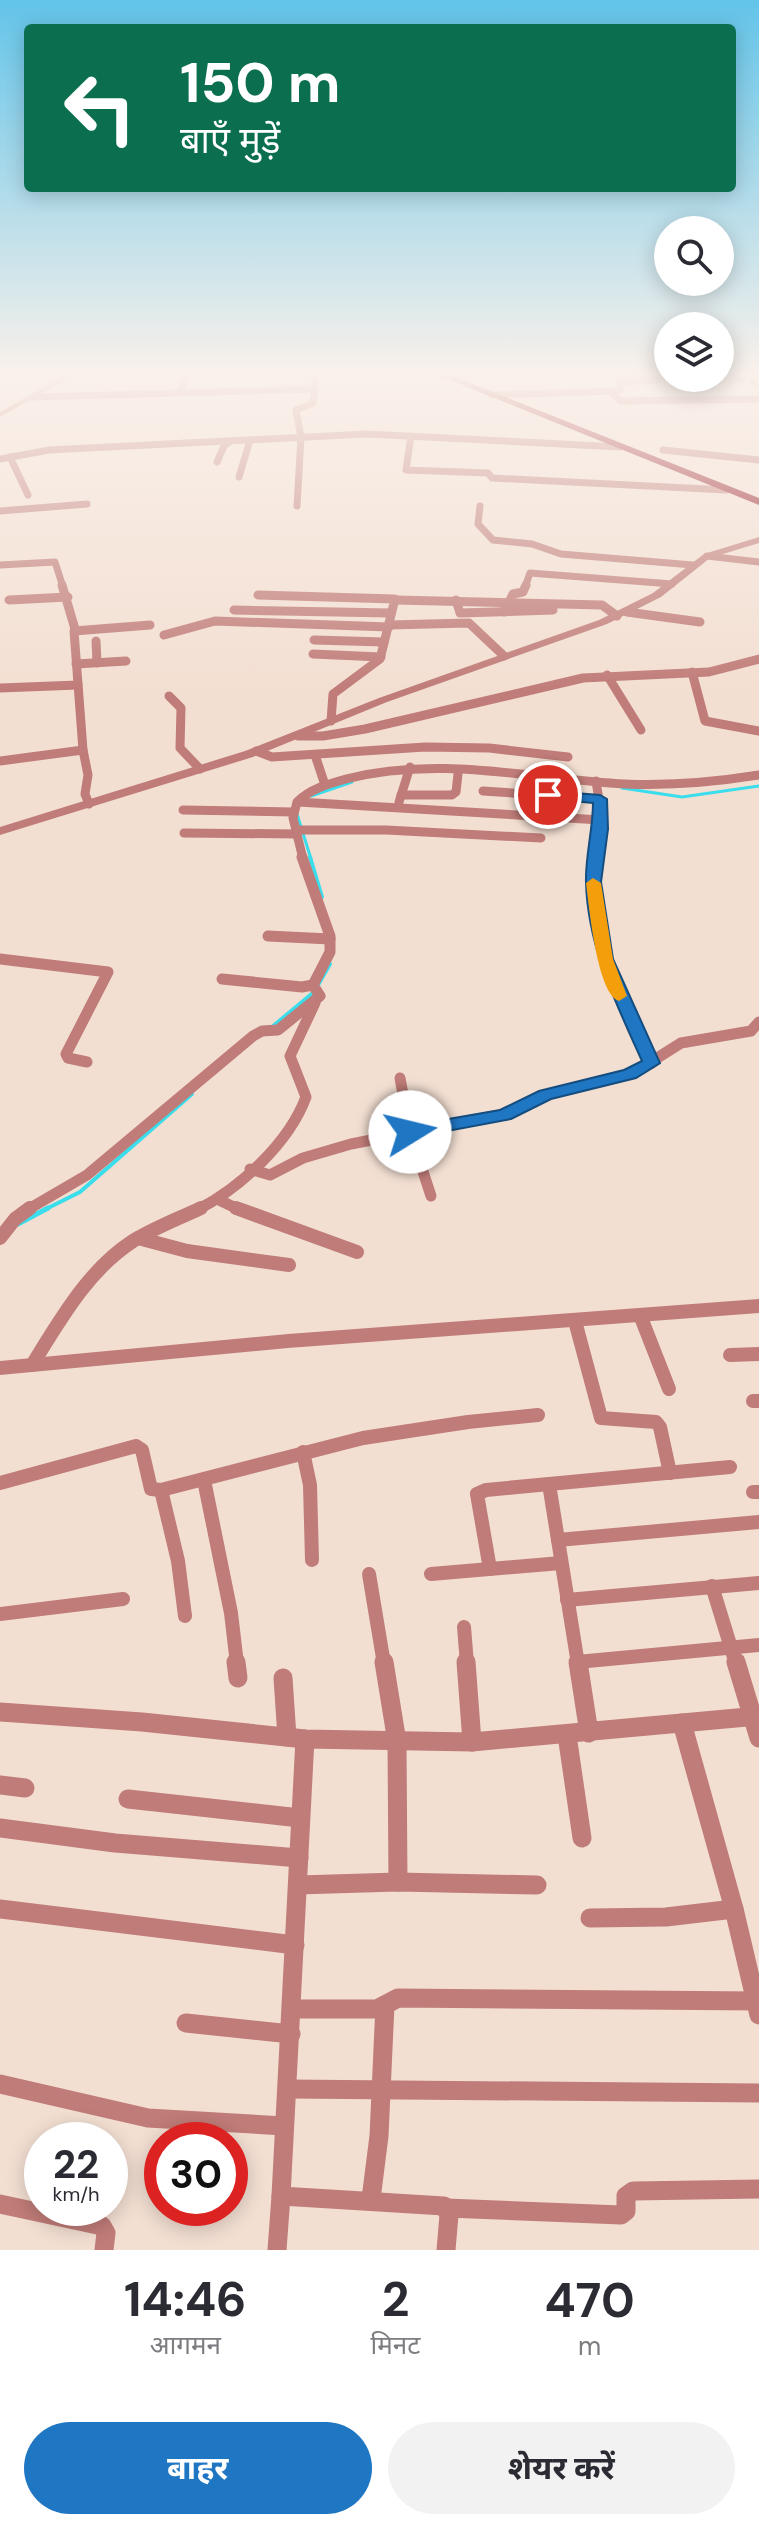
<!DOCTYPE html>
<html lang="hi">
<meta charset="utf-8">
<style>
:root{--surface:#fff;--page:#f2f2f3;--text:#2b2b33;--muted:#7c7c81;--accent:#1f76c3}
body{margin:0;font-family:"DM Sans","Noto Sans Devanagari",sans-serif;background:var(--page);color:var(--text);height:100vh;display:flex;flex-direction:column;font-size:30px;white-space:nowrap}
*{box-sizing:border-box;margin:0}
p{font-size:26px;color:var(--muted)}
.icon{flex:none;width:44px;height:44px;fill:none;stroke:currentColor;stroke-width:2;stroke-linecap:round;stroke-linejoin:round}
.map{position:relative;height:2250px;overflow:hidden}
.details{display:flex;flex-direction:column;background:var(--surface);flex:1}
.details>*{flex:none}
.hud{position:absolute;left:24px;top:24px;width:712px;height:168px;border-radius:8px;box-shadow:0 4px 20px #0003;background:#0b6e4f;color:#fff;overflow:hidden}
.controls{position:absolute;left:654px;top:216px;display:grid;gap:16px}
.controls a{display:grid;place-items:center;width:80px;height:80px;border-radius:50%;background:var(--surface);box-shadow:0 4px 20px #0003;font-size:40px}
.speed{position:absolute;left:24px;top:2122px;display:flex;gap:16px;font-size:40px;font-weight:700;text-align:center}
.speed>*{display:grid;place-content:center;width:104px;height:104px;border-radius:50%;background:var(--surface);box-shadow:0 4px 20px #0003;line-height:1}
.speed small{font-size:20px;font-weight:400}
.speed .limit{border:12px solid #d22;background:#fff;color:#111}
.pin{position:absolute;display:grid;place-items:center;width:68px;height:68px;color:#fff;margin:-34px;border:4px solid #fff;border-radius:50%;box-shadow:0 2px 8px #0007}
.me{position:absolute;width:88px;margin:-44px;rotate:81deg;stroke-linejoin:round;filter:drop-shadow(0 0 6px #0008)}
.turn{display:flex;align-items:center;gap:28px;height:168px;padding:0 24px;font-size:36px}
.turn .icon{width:104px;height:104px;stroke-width:2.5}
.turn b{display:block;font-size:56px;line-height:68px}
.eta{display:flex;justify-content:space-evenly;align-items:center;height:136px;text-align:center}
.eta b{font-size:48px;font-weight:700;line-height:56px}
.primary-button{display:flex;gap:16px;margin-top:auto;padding:16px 24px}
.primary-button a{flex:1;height:92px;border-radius:48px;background:var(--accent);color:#fff;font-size:32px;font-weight:700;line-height:92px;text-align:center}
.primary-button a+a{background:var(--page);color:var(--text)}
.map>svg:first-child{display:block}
</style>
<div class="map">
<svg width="759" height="2250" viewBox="0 0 759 2250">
<rect width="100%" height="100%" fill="#f3dfd2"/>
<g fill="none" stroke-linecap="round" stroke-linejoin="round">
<g stroke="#39ddeb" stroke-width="3">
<path d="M622,788L682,797L759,786"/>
<path d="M311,796L352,782"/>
<path d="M297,814L311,859"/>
</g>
<g stroke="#39ddeb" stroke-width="4">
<path d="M310,857L322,897"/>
<path d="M272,1027L314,992L330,964"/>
<path d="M44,1210L80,1192L192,1094"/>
</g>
<path stroke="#39ddeb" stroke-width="5" d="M18,1224L48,1208"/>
<g stroke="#c07c78" stroke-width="7">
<path d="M610,391L621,401L759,399"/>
<path d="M181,392L186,376"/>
<path d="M492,395L615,391L620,390V382L658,380"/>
<path d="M34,397L315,389"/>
<path d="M411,436L406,470L488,473L492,478L726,490"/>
<path d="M663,450L759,460"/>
<path d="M10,457L28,495"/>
<path d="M0,459L49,450L367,434L620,447"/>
<path d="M217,462L224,446L231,441"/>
<path d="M239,477L250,440"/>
<path d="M297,506L301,437L296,410L313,403L315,376"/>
<path d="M480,506L478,524L493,540L532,544L561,554L693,565"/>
<path d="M0,511L87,504"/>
<path d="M707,556L759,562"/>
<path d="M0,565L55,562L63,587"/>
<path d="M525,587L530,573L672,584"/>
</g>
<g stroke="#c07c78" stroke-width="9">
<path d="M62,585L75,629"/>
<path d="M258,595L395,599L380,659L333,694L331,721"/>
<path d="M9,600L68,597"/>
<path d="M396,600L602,605L617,616"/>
<path d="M456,600L460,613L553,610"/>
<path d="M234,610L391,613"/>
<path d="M504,612L513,594L523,592L526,585"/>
<path d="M627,612L700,622"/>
<path d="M389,625L469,623L504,656"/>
<path d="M164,635L215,621L389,627"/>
<path d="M314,640L384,642"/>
<path d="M96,641L97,663"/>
<path d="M313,654L381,657"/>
<path d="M76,664L126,661"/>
<path d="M692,672L705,721L759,731"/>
<path d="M607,675L641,730"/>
<path d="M0,688L78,685"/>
<path d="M169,696L181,708L180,748L200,769"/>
<path d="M298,736H323L365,729L583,678L709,672L759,659"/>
<path d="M256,751L272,757L425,747L489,748L568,757"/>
<path d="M315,755L325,785"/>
<path d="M0,761L83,750"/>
<path d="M483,791L600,799"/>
<path d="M401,795H452L456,792L458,774"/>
<path d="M298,802L601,820"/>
<path d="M399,802L410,767"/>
<path d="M89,804L85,794L88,775L83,750L74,631L150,625"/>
<path d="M183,810L294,812"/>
<path d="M296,830H386L541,838"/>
<path d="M184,833L297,834"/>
<path d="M303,859L293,818L297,802C310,789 328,784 346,779C440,755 531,779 625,784C670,786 715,782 759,775"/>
<path d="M596,859L601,813L596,781"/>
</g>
<g stroke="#c07c78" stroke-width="11">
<path d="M596,857C587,934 621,995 652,1063"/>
<path d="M268,936L330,939"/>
<path d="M0,959L108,972L66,1054L68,1058L87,1062"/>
<path d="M222,979L302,987L313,985"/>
<path d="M400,1078L410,1132L431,1196"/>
<path d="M250,1169L270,1175L303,1158L351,1144L510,1113L545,1095L635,1072L681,1043L751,1031L759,1022"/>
<path d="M217,1199L240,1210"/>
<path d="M27,1210L87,1175L253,1036L262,1031L278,1030L320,996L313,985L330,952V936L302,857"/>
<path d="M197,1210C240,1188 289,1143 306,1097L290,1056L315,1003"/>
</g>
<g stroke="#c07c78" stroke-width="14">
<path d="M236,1208L357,1252"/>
<path d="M0,1238L15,1219L30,1208"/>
<path d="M138,1238L187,1251L289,1265"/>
<path d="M640,1315L669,1389"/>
<path d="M575,1321L601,1418L656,1422L660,1427L670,1473"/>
<path d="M730,1355L759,1354"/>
<path d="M32,1365C60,1320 88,1270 133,1241C154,1228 178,1219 201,1208"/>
<path d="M753,1401H759"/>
<path d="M303,1452L310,1485L312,1560"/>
<path d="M204,1480L231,1613L237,1664"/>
<path d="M0,1483L136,1446L142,1450L151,1489L161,1490L363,1438L468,1422L538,1415"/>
<path d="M161,1490L178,1561L185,1616"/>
<path d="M753,1492H759"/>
<path d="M558,1540L759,1522"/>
<path d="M490,1569L477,1494L486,1490L549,1484"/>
<path d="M369,1574L384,1664"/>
<path d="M431,1574L561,1563"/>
<path d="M712,1586L736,1664"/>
<path d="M567,1600L759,1583"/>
<path d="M0,1614L123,1599"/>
<path d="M464,1627L467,1664"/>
<path d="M577,1662L759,1645"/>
<path d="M578,1664L549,1484L730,1467"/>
</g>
<g stroke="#c07c78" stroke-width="19">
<path d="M236,1662L238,1678"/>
<path d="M384,1662L397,1742L398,1882"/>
<path d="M466,1662L472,1742"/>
<path d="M578,1662L589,1733"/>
<path d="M736,1662L759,1738"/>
<path d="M283,1678L287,1737"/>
<path d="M0,1712L142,1722L305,1739L472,1742L759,1716"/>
<path d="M682,1723L734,1909L759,2015"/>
<path d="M567,1735L582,1838"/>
<path d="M305,1739L281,2196L444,2206L449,2215L446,2250"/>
<path d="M0,1785L25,1788"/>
<path d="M128,1799L300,1818"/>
<path d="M0,1828L115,1843L299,1858"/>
<path d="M298,1885L398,1882L537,1885"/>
<path d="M0,1909L295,1945"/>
<path d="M590,1918L666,1917L734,1909"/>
<path d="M292,2009H377L398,1998L759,2001"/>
<path d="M186,2023L291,2034"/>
<path d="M0,2084L148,2118L284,2126"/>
<path d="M288,2089L759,2093"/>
<path d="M371,2199L379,2136L385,2005"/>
<path d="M0,2204L102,2226L106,2233L104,2250"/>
<path d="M446,2208L621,2215L626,2211V2196L633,2191L759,2189"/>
<path d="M277,2250L281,2196"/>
</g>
<g fill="#c07c78" fill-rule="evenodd">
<path d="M64,376H73L0,417V412Z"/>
<path d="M759,537V543L710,558L661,597L607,624L387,702L253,757L0,835V827L245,751L379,698L599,620L653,593L704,554Z"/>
<path d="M759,1299V1313L288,1348L0,1375V1361L288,1334Z"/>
</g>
<path fill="#92101d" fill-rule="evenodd" d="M440,376H453L759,498V505Z"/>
<defs>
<path id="rail" d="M730,376L759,384"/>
</defs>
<use href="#rail" stroke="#8c7e76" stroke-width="4"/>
<use href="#rail" stroke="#fff" stroke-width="2" stroke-dasharray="7" stroke-linecap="butt"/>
</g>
<linearGradient id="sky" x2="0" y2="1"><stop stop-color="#62c4e9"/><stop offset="0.54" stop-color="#faf1eb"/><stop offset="1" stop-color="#faf1eb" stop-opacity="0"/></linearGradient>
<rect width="759" height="691" fill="url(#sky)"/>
<path fill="#1f76c3" stroke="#144d7f" stroke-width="2" d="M548,791L600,795L607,799L608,829L601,882L613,959L660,1063L636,1078L551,1099L511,1119L410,1138L403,1136L401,1132L403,1127L500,1110L539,1091L624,1070L642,1061C616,1003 588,948 586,883C585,857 593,830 593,803L543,798V792Z"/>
<path fill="#f59e0b" d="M593,878L601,883L613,959L627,996L619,1001C597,994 589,905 586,883Z"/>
</svg>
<div class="controls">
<a><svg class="icon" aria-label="search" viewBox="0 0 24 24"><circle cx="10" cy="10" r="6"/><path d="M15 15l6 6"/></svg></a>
<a><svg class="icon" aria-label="layers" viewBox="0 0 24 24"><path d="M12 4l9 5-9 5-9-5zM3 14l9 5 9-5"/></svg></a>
</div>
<div class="speed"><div>22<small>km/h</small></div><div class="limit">30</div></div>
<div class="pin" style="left:548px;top:795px;background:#d93025"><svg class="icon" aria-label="arrive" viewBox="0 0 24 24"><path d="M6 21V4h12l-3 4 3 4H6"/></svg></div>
<svg class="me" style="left:410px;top:1132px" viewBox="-20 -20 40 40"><circle r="19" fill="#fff"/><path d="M0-13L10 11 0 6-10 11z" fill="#1f76c3"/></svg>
<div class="hud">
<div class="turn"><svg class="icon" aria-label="left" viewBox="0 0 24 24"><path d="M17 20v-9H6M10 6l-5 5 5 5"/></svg><div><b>150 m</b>बाएँ मुड़ें</div></div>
</div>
</div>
<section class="details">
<div class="eta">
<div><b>14:46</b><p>आगमन</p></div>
<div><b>2</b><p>मिनट</p></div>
<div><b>470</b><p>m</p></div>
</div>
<div class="primary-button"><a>बाहर</a><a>शेयर करें</a></div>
</section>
